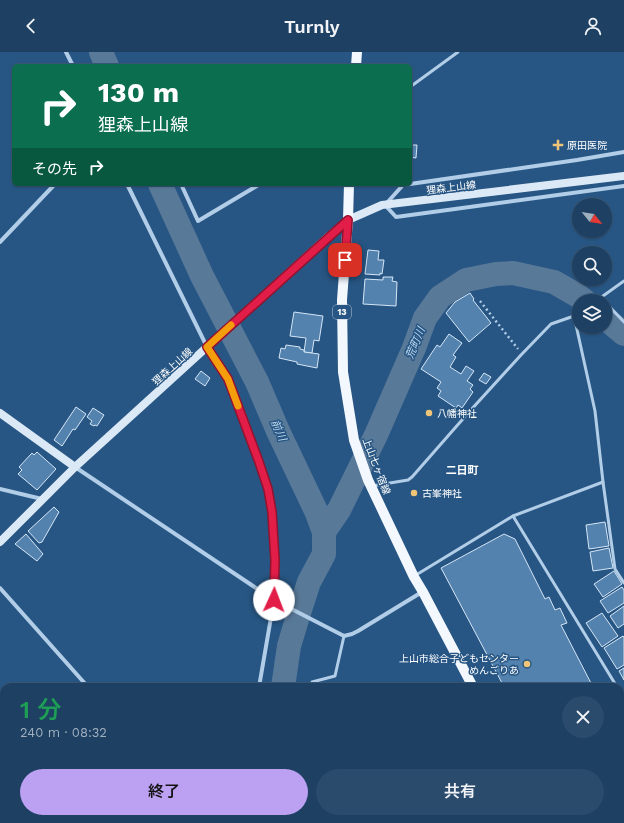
<!DOCTYPE html>
<html lang="ja">
<meta charset="utf-8">
<style>
:root{--surface:#1d4063;--page:#2a4b6c;--text:#f1f3f6;--muted:#a0afbe;--line:#3b5978;--accent:#bca0f2}
body{margin:0;font-family:"Work Sans","Noto Sans JP",sans-serif;background:var(--page);color:var(--text);height:100vh;display:flex;flex-direction:column;font-size:15px;white-space:nowrap}
*{box-sizing:border-box;margin:0}
p{font-size:13px;color:var(--muted)}
.icon{flex:none;width:22px;height:22px;fill:none;stroke:currentColor;stroke-width:2;stroke-linecap:round;stroke-linejoin:round}
.map{position:relative;flex:1;overflow:hidden}
.sheet{position:absolute;left:0px;top:631px;width:624px;height:140px;display:flex;flex-direction:column;background:var(--surface);border-radius:12px 12px 0 0;box-shadow:0 1px 3px #0004,0 0 0 1px var(--line)}
.sheet>*{flex:none}
.banner{position:absolute;left:12px;top:12px;width:400px;height:122px;border-radius:6px;box-shadow:0 1px 3px #0004,0 0 0 1px var(--line);background:#0b6e4f;color:#fff;overflow:hidden}
.needle{width:26px;rotate:120deg}
.fabs{position:absolute;left:572px;top:146px;display:grid;gap:8px}
.fabs a{display:grid;place-items:center;width:40px;height:40px;border-radius:50%;background:var(--surface);box-shadow:0 1px 3px #0004,0 0 0 1px var(--line);font-size:20px}
.pin{position:absolute;display:grid;place-items:center;width:34px;height:34px;color:#fff;margin:-17px;border-radius:8px;box-shadow:0 2px 6px #0006}
.me{position:absolute;width:44px;margin:-22px;rotate:2deg;stroke-linejoin:round;filter:drop-shadow(0 0 3px #0008)}
.turn{display:flex;align-items:center;gap:14px;height:84px;padding:0 20px;font-size:18px}
.turn .icon{width:52px;height:52px;stroke-width:2.5}
.turn b{display:block;font-size:28px;line-height:34px}
.then{display:flex;align-items:center;height:38px;padding:0 20px;background:#0003;gap:8px;font-size:15px}
.round{display:grid;place-items:center;flex:none;width:42px;height:42px;border-radius:21px;background:var(--page)}
.headline{display:flex;align-items:center;justify-content:space-between;height:68px;padding:0 20px}
h1{font-size:24px;font-weight:600;line-height:30px;color:#1e9e55}
.action{display:flex;gap:8px;margin-top:auto;padding:8px 20px}
.action a{flex:1;height:46px;border-radius:24px;background:var(--accent);color:#111;font-size:16px;font-weight:600;line-height:46px;text-align:center}
.action a+a{background:var(--page);color:var(--text)}
header{display:flex;justify-content:space-between;align-items:center;height:52px;padding:0 20px;background:var(--surface);font-size:18px;font-weight:600}
.map>svg:first-child{display:block}
</style>
<header><svg class="icon" aria-label="back" viewBox="0 0 24 24"><path d="M15 5l-7 7 7 7"/></svg>Turnly<svg class="icon" aria-label="person" viewBox="0 0 24 24"><circle cx="12" cy="8" r="4"/><path d="M4 21q1-7 8-7t8 7"/></svg></header>
<div class="map">
<svg width="624" height="771" viewBox="0 0 624 771">
<rect width="100%" height="100%" fill="#275684"/>
<g fill="none" stroke-linecap="round" stroke-linejoin="round">
<g stroke="#597999" stroke-width="24">
<path d="M101,0L107,14"/>
<path d="M160,132L202,224L257,330L278,379L317,461L324,480V502L309,530L298,564L289,594L283,635"/>
<path d="M605,266L624,282"/>
<path d="M324,480L339,458L376,383L414,296L425,266L440,245L466,228L496,222L513,221L554,230L580,245L585,249"/>
<path d="M271,767L272,771"/>
</g>
</g>
<g fill="#5482ae" stroke="#d5e6f6">
<path d="M410,93H417L416,106L410,105Z"/>
<path d="M368,198L379,199L378,208H384L382,222L380,221V223L365,222Z"/>
<path d="M383,225H393L392,229L397,230L396,254L363,252L365,227L383,228Z"/>
<path d="M470,241L474,247L473,248L491,271L469,290L446,261L455,250Z"/>
<path d="M294,260L323,264L319,289L314,288L312,301L304,300L306,286L290,284Z"/>
<path d="M449,282L462,291L453,303L456,305L450,315L461,322L466,314L474,319L467,329L473,333L470,337L473,340L462,356L458,353L456,356L438,344L441,339L437,336L441,330L421,317L437,293L440,295Z"/>
<path d="M286,293L300,295V297L304,298V300L319,302L317,316L297,312V310L279,306L281,296L285,297Z"/>
<path d="M201,319L210,326L205,334L195,327Z"/>
<path d="M484,321L491,325L486,332L479,328Z"/>
<path d="M76,355L86,362L75,378L73,377L62,394L54,388Z"/>
<path d="M93,356L104,363L97,374L95,373L94,374L90,372L92,369L87,365Z"/>
<path d="M37,400L56,417L37,438L18,422L22,418L19,415L32,401L34,403Z"/>
<path d="M54,455L59,460L42,490L39,491L28,479Z"/>
<path d="M605,470L609,494L589,497L586,473Z"/>
<path d="M26,482L43,502L37,509L15,492Z"/>
<path d="M504,482L515,487L545,547L549,545L555,558L560,556L567,571L561,573L593,635H496L502,631L441,516Z"/>
<path d="M609,496L613,516L593,519L590,500Z"/>
<path d="M614,519L622,532L603,545L594,532Z"/>
<path d="M622,535L624,538V551L608,561L600,549Z"/>
<path d="M624,554V572L618,576L610,564Z"/>
<path d="M602,561L618,584L602,595L586,571Z"/>
<path d="M623,584L624,585V613L617,617L604,596Z"/>
<path d="M624,616V628L619,619Z"/>
<path d="M620,695L624,701V714L620,717Z"/>
<path d="M624,721V738L620,733V724Z"/>
<path d="M624,742V771H612L609,767H620V745Z"/>
<path d="M556,767H579L581,771H558Z"/>
</g>
<g fill="none" stroke-linecap="round" stroke-linejoin="round">
<path stroke="#b1cde7" stroke-width="2.5" stroke-dasharray="2 3" stroke-linecap="butt" d="M480,249L518,297"/>
<g stroke="#b1cde7" stroke-width="3">
<path d="M410,35L458,0"/>
<path d="M596,249L624,229"/>
<path d="M605,250L624,270"/>
<path d="M574,264L595,359L603,430L615,517L624,531"/>
<path d="M372,434L408,428L412,425L469,360L521,303L551,272L574,264L579,261"/>
<path d="M513,464L617,635"/>
<path d="M416,523L513,464L603,430"/>
<path d="M312,635V630L335,624L344,584"/>
<path d="M620,640L624,647"/>
<path d="M620,684L624,690"/>
<path d="M334,767L335,771"/>
</g>
<g stroke="#b1cde7" stroke-width="4">
<path d="M66,0L73,14"/>
<path d="M624,100L577,108L403,133L385,153L396,165L624,134"/>
<path d="M127,132L207,295L228,327L259,410L268,437L272,460L275,508L274,548L259,635"/>
<path d="M181,132L198,169L260,132"/>
<path d="M0,190L55,132"/>
<path d="M75,415L274,548L344,584L352,582L358,579L422,540"/>
<path d="M0,437L42,447"/>
<path d="M0,536L88,635"/>
<path d="M620,668L624,664"/>
<path d="M199,767L202,771"/>
<path d="M252,767V771"/>
<path d="M68,771L73,767"/>
</g>
<g stroke="#dbe9f7" stroke-width="8">
<path d="M0,361L75,415"/>
<path d="M0,490L75,415L330,183L348,168L382,153L624,124"/>
<path d="M0,750L4,752"/>
<path d="M31,767L38,771"/>
<path d="M451,771L457,767"/>
</g>
<g stroke="#f3f8fe" stroke-width="10">
<path d="M356,14L357,0"/>
<path d="M349,132L348,168L342,248L343,320L354,388L368,428L414,525L423,540L473,635"/>
<path d="M542,767L544,771"/>
</g>
</g>
<g fill="none" stroke-linecap="round" stroke-linejoin="round">
<defs>
<path id="route" d="M274,548L275,508L272,460L268,437L259,410L228,327L207,295L348,168L345,208"/>
</defs>
<use href="#route" stroke="#92132f" stroke-width="10"/>
<use href="#route" stroke="#e11d48" stroke-width="7"/>
<path stroke="#f59e0b" stroke-width="7" d="M231,273L207,295L228,327L238,354"/>
</g>
<g fill="#f0c577" stroke="#275684" stroke-width="1.5">
<path d="M556 87h4v4h4v4h-4v4h-4v-4h-4v-4h4z"/>
<circle cx="429" cy="361" r="4"/>
<circle cx="414" cy="441" r="4"/>
<circle cx="527" cy="612" r="4"/>
</g>
<g text-anchor="middle" stroke-width="3" stroke-linejoin="round" paint-order="stroke">
<rect fill="#275684" stroke="#beccda" stroke-width="1" x="333" y="253" width="18" height="14" rx="3"/>
<g font-size="9" font-weight="bold" fill="#fff">
<text x="342" y="263">13</text>
</g>
<g font-size="10" fill="#fff" stroke="#275684" text-anchor="start">
<text x="567" y="97">原田医院</text>
<text x="437" y="365">八幡神社</text>
<text x="422" y="445">古峯神社</text>
<text x="519" y="610" text-anchor="end">上山市総合子どもセンター<tspan x="519" dy="12">めんごりあ</tspan></text>
</g>
<g font-size="10" fill="#fff" stroke="#275684">
<text transform="translate(451 135) rotate(-7)" y="4">狸森上山線</text>
<text transform="translate(172 314) rotate(-42)" y="4">狸森上山線</text>
<text transform="translate(377 414) rotate(69)" y="4">上山七ヶ宿線</text>
</g>
<g font-size="11" font-style="italic" fill="#bdd7ef" stroke="#275684">
<text transform="translate(415 291) rotate(-67)" y="4">荒町川</text>
<text transform="translate(279 378) rotate(66)" y="4">前川</text>
</g>
<g font-size="11" font-weight="bold" fill="#fff" stroke="#275684">
<text x="462" y="422">二日町</text>
</g>
</g>
</svg>
<div class="fabs">
<a><svg class="needle" viewBox="-14 -14 28 28"><path d="M0-13l5 13h-10z" fill="#e53935"/><path d="M0 13l5-13h-10z" fill="#a0afbe"/></svg></a>
<a><svg class="icon" aria-label="search" viewBox="0 0 24 24"><circle cx="10" cy="10" r="6"/><path d="M15 15l6 6"/></svg></a>
<a><svg class="icon" aria-label="layers" viewBox="0 0 24 24"><path d="M12 4l9 5-9 5-9-5zM3 14l9 5 9-5"/></svg></a>
</div>
<div class="pin" style="left:345px;top:208px;background:#d93025"><svg class="icon" aria-label="arrive" viewBox="0 0 24 24"><path d="M6 21V4h12l-3 4 3 4H6"/></svg></div>
<svg class="me" style="left:274px;top:548px" viewBox="-20 -20 40 40"><circle r="19" fill="#fff"/><path d="M0-13L10 11 0 6-10 11z" fill="#e11d48"/></svg>
<div class="banner">
<div class="turn"><svg class="icon" aria-label="right" viewBox="0 0 24 24"><path d="M7 20v-9h11M14 6l5 5-5 5"/></svg><div><b>130 m</b>狸森上山線</div></div>
<div class="then">その先<svg class="icon" aria-label="right" viewBox="0 0 24 24"><path d="M7 20v-9h11M14 6l5 5-5 5"/></svg></div>
</div>
<section class="sheet">
<div class="headline"><div><h1>1 分</h1><p>240 m · 08:32</p></div><a class="round"><svg class="icon" aria-label="close" viewBox="0 0 24 24"><path d="M6 6l12 12M18 6L6 18"/></svg></a></div>
<div class="action"><a>終了</a><a>共有</a></div>
</section>
</div>
